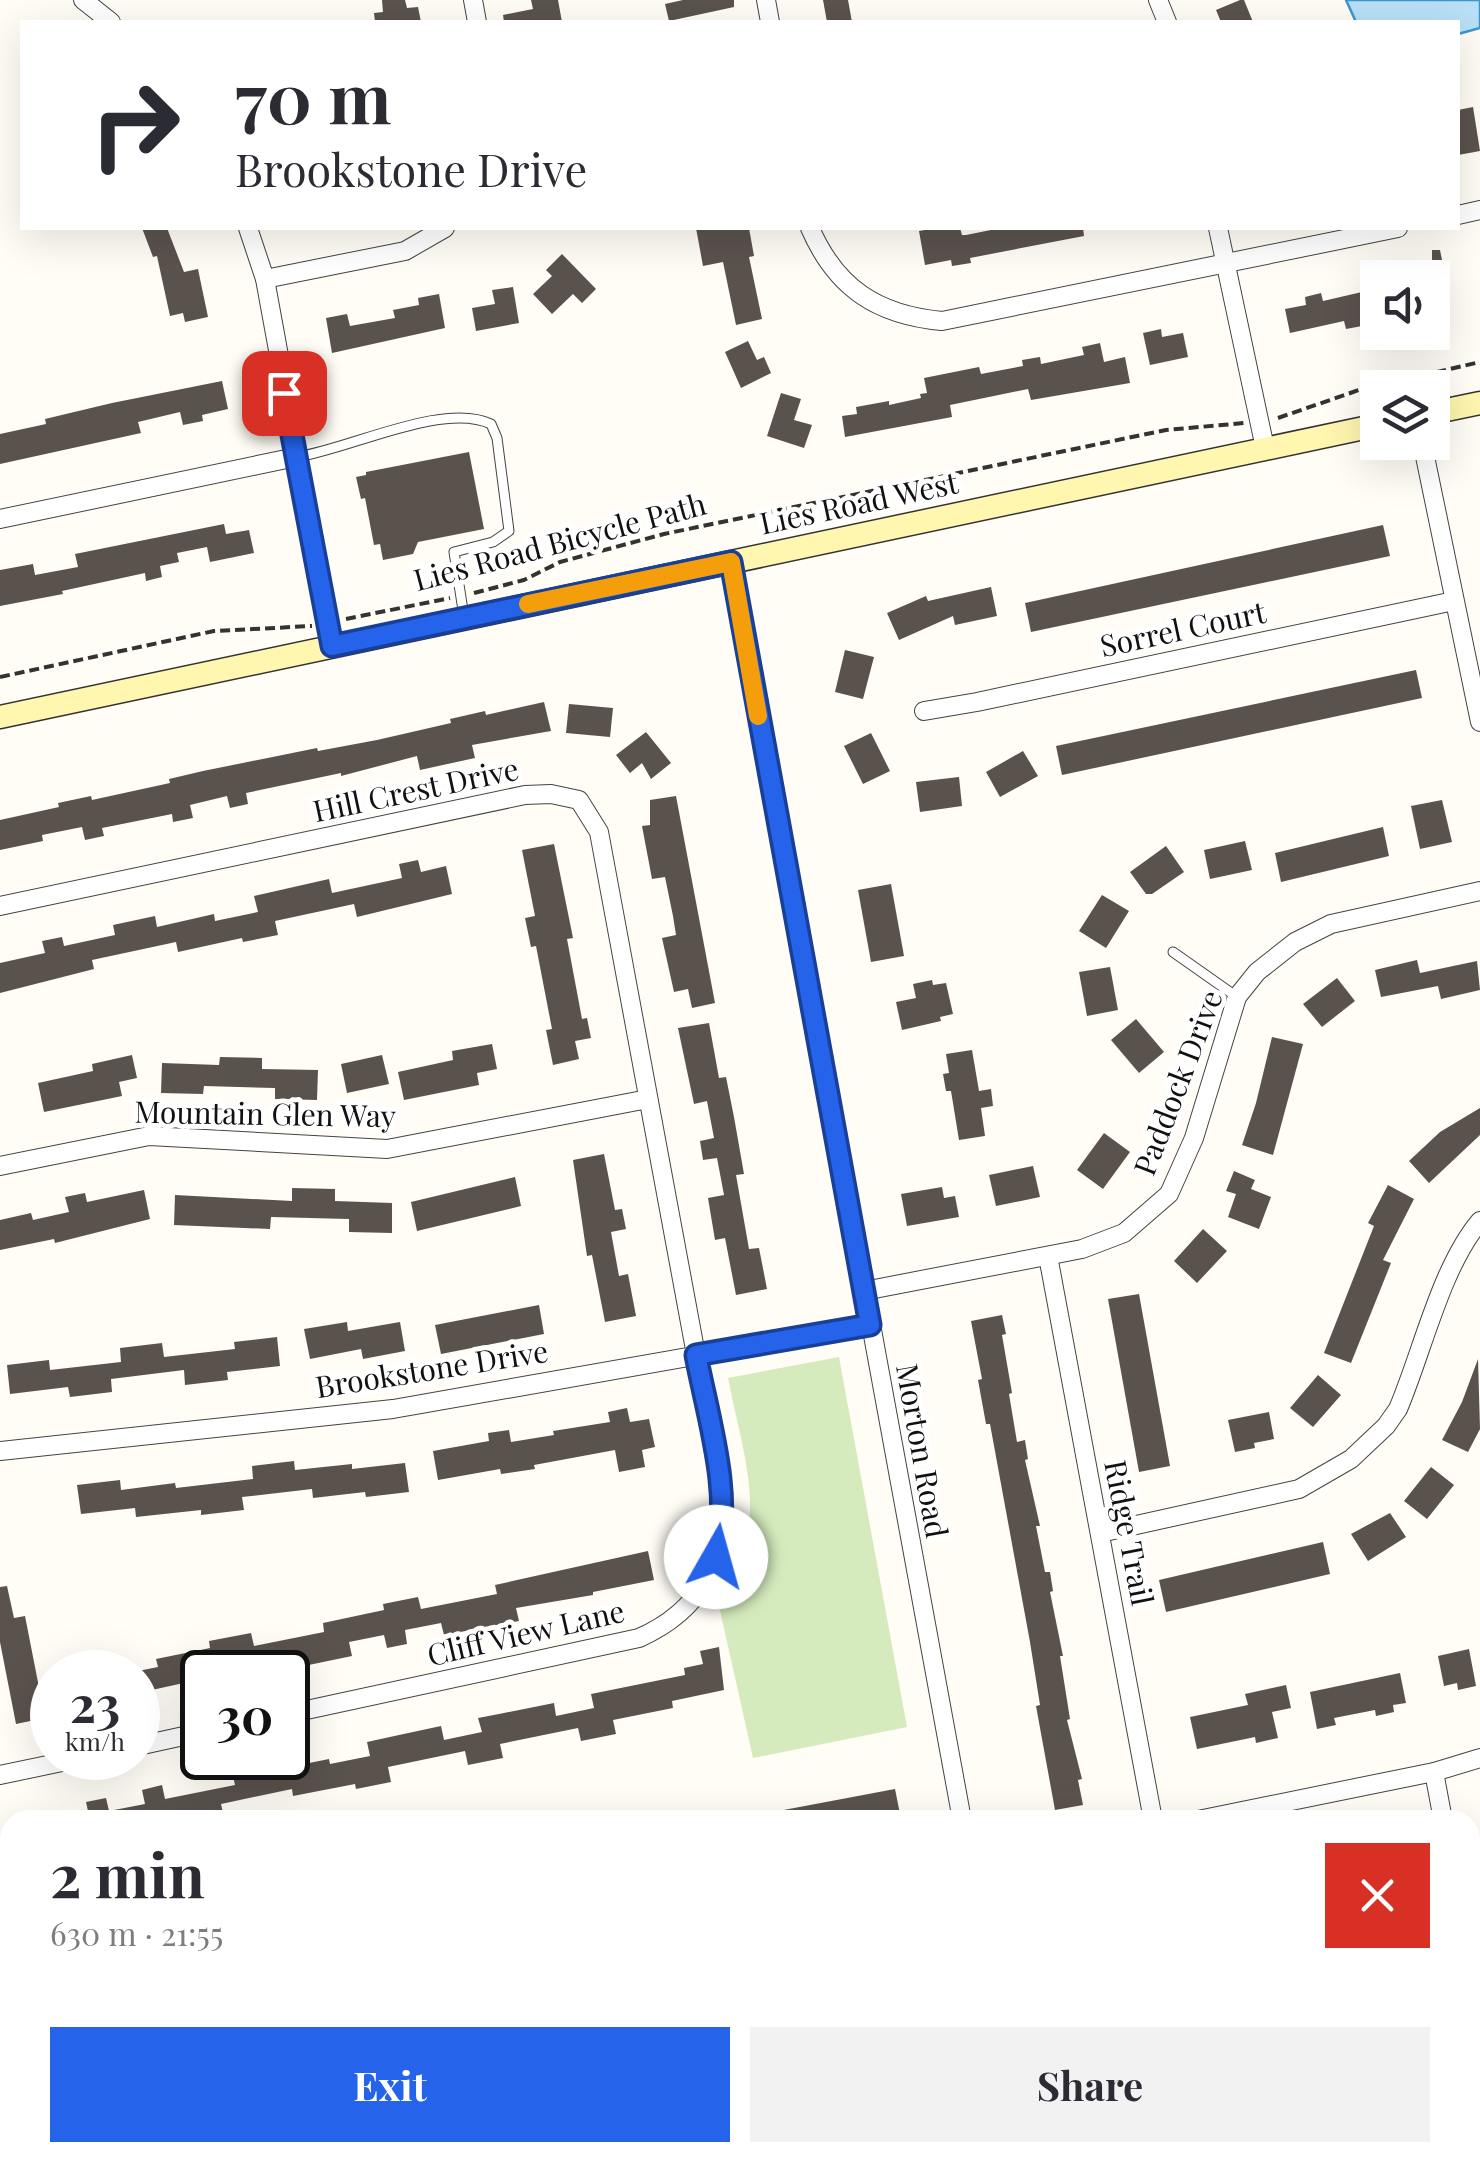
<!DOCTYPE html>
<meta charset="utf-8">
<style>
:root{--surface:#fff;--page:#f2f2f3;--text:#2b2b33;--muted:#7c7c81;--accent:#2563eb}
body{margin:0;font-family:"Playfair Display",serif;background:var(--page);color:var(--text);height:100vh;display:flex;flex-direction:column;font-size:38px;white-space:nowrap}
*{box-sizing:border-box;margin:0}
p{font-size:32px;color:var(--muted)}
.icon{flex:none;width:55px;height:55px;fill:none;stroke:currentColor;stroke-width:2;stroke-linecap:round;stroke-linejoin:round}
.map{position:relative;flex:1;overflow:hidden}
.panel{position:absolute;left:0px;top:1810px;width:1480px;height:352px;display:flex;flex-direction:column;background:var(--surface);border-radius:30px 30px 0 0;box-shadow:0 10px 40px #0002}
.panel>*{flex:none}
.guide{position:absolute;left:20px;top:20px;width:1440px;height:210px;border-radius:0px;box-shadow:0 10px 40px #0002;background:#fff;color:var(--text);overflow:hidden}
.buttons{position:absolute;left:1360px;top:260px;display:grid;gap:20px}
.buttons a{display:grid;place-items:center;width:90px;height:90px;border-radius:0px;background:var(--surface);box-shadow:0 10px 40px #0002;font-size:50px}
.speed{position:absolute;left:30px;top:1650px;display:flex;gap:20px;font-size:50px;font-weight:700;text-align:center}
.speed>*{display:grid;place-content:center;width:130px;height:130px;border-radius:50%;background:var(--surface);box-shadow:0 10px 40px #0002;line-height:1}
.speed small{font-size:25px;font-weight:400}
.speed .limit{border:5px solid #111;border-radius:15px;background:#fff;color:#111}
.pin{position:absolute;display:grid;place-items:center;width:85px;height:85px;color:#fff;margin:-42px;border-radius:20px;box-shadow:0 5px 15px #0006}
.me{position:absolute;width:110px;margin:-55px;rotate:7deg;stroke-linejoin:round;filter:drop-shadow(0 0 8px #0008)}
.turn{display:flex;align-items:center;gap:35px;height:210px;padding:0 50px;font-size:45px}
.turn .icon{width:130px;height:130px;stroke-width:2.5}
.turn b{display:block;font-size:70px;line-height:85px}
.round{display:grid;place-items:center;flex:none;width:105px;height:105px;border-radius:0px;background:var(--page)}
.head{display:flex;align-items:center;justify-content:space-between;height:170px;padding:0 50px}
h1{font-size:60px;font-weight:700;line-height:75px}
.button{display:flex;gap:20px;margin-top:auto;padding:20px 50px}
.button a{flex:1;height:115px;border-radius:0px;background:var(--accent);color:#fff;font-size:40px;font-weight:700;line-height:115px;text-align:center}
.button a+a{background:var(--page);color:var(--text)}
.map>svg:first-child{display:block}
</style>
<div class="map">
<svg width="1480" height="2161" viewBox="0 0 1480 2161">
<rect width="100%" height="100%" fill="#fffdf5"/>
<path fill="#d5ebbd" d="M839,1357L907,1727L753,1758L719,1606C771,1521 746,1469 728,1378Z"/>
<g fill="#b9e0f7" stroke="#3f96cf" stroke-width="2.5">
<path d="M1346,0H1480V28L1458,34V22H1356Z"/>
<path d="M1160,2153L1157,2161H1072L1071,2153Z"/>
</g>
<g fill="#5a524d">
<path d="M382,0H405L407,8L418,7L421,22H375L374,13L383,12Z"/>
<path d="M531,0H558L562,22H504L503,15L533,9Z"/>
<path d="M683,0H734V7L669,21L665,4Z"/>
<path d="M823,0H848L852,22H827Z"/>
<path d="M1240,0H1244L1253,22H1221L1216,10Z"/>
<path d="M1473,107L1480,151L1458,155V110Z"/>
<path d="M142,228H167L184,272L198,269L208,317L185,322L183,313L170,316L157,256L153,257Z"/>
<path d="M696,228H749L754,256L749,257L762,319L736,325L723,262L703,266Z"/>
<path d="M937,228H960L962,235H966L1001,228H1083L1084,236L970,258L971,263L952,266L951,260L925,265L919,231Z"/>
<path d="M1432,250H1440L1449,295L1432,299Z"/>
<path d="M562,254L596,289L582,303L573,294L552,314L533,294L552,276L546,270Z"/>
<path d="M1378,281V323L1346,329L1344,321L1290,333L1285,309L1306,305L1305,297L1321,293L1323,301L1362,292L1361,285Z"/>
<path d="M513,287L519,323L476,331L472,308L495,304L492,290Z"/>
<path d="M439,294L445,328L332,353L326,318L347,314L350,326L395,318L393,310L419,305L418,298Z"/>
<path d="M1161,329L1162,337L1183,333L1188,357L1150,365L1143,333Z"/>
<path d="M748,341L757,360L764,357L771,373L741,388L725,352Z"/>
<path d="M1100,343L1104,362L1125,357L1130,383L1031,400L1028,389L950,405L952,417L845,437L842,416L857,414L856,407L889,401V405L921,398L920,394L927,393L924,378L979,367L981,374L1023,366L1022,360L1040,357L1041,364L1084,355L1082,347Z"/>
<path d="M222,381L228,409L202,415L203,421L183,425L180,412L138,422L141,433L0,464V434L46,424L45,419L112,403Z"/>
<path d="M781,393L801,399L794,420L812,425L804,448L767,436Z"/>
<path d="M469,452L484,529L418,542L413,554L383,560L380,544L374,545L365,498L361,499L356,477L366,475V472Z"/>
<path d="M224,524L226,534L249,530L254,553L210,562L207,547L177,553L179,562L160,566L162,577L146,581L145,573L62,591L63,594L0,606V570L33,564L35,575L78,567L75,554Z"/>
<path d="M1383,525L1390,556L1031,632L1025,603Z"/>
<path d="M991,587L997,616L955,625L953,616L899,640L887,613L926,596L928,601Z"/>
<path d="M845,650L874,657L863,699L835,692Z"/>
<path d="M1416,670L1422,698L1062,775L1056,746Z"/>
<path d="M544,702L551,731L472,745L475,758L420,770L417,756L341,776V773L246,793L248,804L230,808L227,796L190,805L193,818L173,822L172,814L102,828L104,836L85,840L82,827L42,835L43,841L0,850V820L59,807L58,803L91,796L92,800L170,783L169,779L203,771L317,748L318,751L377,740L451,723L450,719L485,711L486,715Z"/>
<path d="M569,704L613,708L610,737L566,733Z"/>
<path d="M646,732L671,763L651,779L642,763L630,773L616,755Z"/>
<path d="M871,733L890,771L863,784L844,746Z"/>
<path d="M1023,751L1038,776L1000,797L986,772Z"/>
<path d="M959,777L962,806L920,812L916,782Z"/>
<path d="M676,796L715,1003L692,1008L688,989L674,992L662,938L676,935L673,916L665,877L652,879L642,826L650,825V800Z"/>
<path d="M1442,800L1452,842L1420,849L1411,806Z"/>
<path d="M1383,827L1389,856L1281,882L1275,853Z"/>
<path d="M1245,841L1252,870L1210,879L1204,850Z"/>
<path d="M554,844L573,938L567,939L582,1019L587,1018L591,1038L575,1041L579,1059L553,1065L546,1030L552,1029L536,946L531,947L525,918L535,916L522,850Z"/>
<path d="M1166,846L1184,872L1152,894H1146L1130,872Z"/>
<path d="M418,860L421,872L446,866L452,894L357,917L354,904L275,921L278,935L243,942L242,938L178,952L176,942L92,960L94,969L0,993V963L45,953L42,941L62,937L64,946L115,935L113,925L155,916L157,927L214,914L215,921L258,912L254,896L329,879L332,893L402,878L399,864Z"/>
<path d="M891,884L904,956L871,962L858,890Z"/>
<path d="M1102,895L1129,911L1106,948L1079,931Z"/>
<path d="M1417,960L1420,973L1477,961L1480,990L1441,999L1438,986L1381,997L1375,970Z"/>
<path d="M1110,967L1118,1010L1087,1016L1079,972Z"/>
<path d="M1337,978L1355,1001L1322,1027L1303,1004Z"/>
<path d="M932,980L933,985L946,983L953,1014L940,1017L941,1021L902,1030L896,1002L916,998L913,984Z"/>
<path d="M1136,1019L1164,1052L1139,1073L1111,1040Z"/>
<path d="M709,1023L719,1078L726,1077L734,1117L744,1174L736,1175L749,1249L759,1248L767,1289L736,1295L725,1238L715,1240L708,1198L724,1195L717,1158L703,1160L700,1141L714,1138L707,1101L694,1104L678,1028Z"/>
<path d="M1272,1037L1303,1044L1273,1155L1242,1145L1256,1103Z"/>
<path d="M492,1044L497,1069L477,1073L479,1085L404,1100L398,1072L453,1060L452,1051Z"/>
<path d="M972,1050L979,1091L991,1089L993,1106L981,1108L985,1136L959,1140L951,1091H946L943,1074L949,1073L946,1054Z"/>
<path d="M132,1055L137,1078L119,1082L122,1096L44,1112L38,1083L93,1071L92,1064Z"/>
<path d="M382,1055L389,1084L347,1093L341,1064Z"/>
<path d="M220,1057L262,1058V1069L318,1070L317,1100L275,1099V1088L204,1086L203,1094L161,1093L162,1063L219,1065Z"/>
<path d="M1480,1108V1135L1429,1183L1409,1161L1440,1132Z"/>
<path d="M1104,1133L1130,1152L1103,1189L1077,1170Z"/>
<path d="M604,1154L615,1210L622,1209L626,1229L611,1232L619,1276L628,1274L636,1316L605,1322L592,1255L587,1256L573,1160Z"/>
<path d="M1033,1166L1040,1197L996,1206L989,1175Z"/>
<path d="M1234,1171L1255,1180L1251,1189L1271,1197L1259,1229L1228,1217L1236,1194L1226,1191Z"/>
<path d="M515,1177L521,1206L417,1231L411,1202Z"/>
<path d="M1388,1185L1414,1199L1383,1260L1391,1263L1351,1363L1324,1353L1374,1226L1368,1223Z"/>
<path d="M942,1187L944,1198L955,1196L959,1217L907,1226L901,1194Z"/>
<path d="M292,1188L335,1189V1201L392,1203V1233L349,1232V1219L271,1217L270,1229L174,1225L175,1195L292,1201Z"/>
<path d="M144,1190L150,1219L55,1243L54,1239L0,1250V1220L31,1213L33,1220L69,1212L65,1197L85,1193L87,1202Z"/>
<path d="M1203,1229L1227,1251L1197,1283L1174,1261Z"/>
<path d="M1139,1294L1170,1466L1139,1472L1108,1299Z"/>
<path d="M539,1305L544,1334L441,1354L435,1325Z"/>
<path d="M1002,1315L1006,1334L1002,1335L1012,1393L1009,1394L1017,1442L1025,1440L1028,1459L1025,1460L1040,1526H1036L1045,1572H1050L1053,1591L1050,1592L1063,1656H1060L1070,1719L1067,1720L1082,1779L1078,1780L1083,1805L1055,1810L1036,1706L1040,1705L1030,1642L990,1424H986L978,1380L982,1379L971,1321Z"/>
<path d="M347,1322L348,1331L400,1322L405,1351L363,1359L361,1349L310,1359L304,1329Z"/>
<path d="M277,1337L280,1366L227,1372L228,1380L185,1385L184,1370L111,1379L112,1392L70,1397L68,1387L10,1394L7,1365L49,1360L50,1370L121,1362L120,1348L162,1343L164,1357L235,1349L234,1342Z"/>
<path d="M1478,1359L1480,1429L1468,1452L1442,1440L1462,1402Z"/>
<path d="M1318,1375L1341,1395L1313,1427L1290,1408Z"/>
<path d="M627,1408L630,1422L649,1419L655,1447L642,1450L645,1467L619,1472L615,1450L534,1465L535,1469L501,1474L500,1469L438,1480L433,1451L489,1441L488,1433L509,1430L511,1442L554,1435L553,1431L610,1422L608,1412Z"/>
<path d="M1269,1412L1274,1439L1254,1443L1255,1448L1235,1452L1228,1420Z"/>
<path d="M294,1461L295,1470L352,1464V1469L405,1463L409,1492L366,1497L365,1492L313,1498L312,1489L242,1497L244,1510L201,1515V1510L136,1517L135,1508L81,1514L77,1485L120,1480L121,1490L175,1483L176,1488L253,1479L252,1466Z"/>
<path d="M1431,1467L1454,1485L1427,1519L1404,1501Z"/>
<path d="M1390,1513L1406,1537L1368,1561L1351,1534Z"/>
<path d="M1323,1542L1330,1574L1166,1612L1159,1580Z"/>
<path d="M648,1551L654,1580L593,1592V1595L516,1608L519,1621L444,1635L441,1623L405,1630L407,1644L387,1648L384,1635L349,1642L352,1656L275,1672L272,1659L202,1672V1679L138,1693V1671L158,1667L156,1659L210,1648L209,1641L251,1633L254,1646L324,1632L323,1623L384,1610L383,1604L418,1597L421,1609L497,1594L495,1585Z"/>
<path d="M7,1586L14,1618L25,1616L45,1718L16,1724L0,1642V1587Z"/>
<path d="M719,1647L724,1690L672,1701L673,1708L613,1720L616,1734L581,1741L578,1728L500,1744L503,1758L468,1765L465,1751L388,1767L391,1782L356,1789L355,1784L293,1796L292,1789L221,1804L224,1817L210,1820H90L86,1802L106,1798L109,1811L145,1804L142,1790L162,1785L165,1799L235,1785L232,1772L274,1763L275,1770L329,1759L330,1764L370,1756L367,1742L399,1735L441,1726L444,1740L482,1732L478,1718L499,1714L554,1703L556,1716L594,1708L591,1694L685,1675L684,1668L703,1664L700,1651Z"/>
<path d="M1469,1649L1476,1686L1458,1690L1457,1683L1444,1686L1438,1656Z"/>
<path d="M1400,1673L1406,1703L1393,1705L1394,1712L1376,1716L1375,1710L1334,1718L1336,1725L1317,1729L1310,1692Z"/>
<path d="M1286,1685L1291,1708L1272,1712L1278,1738L1256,1743L1255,1737L1197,1749L1190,1717L1248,1705L1245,1694Z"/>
<path d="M895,1789L900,1814L870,1820H774L773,1812Z"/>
</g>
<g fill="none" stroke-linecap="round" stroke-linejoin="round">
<defs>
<g id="lane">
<path d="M296,457C348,450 443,401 491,424L497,438L509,531L493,542L454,552L464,617"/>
<path d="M1173,952L1237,997"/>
</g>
<g id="street">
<path d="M83,0L111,22"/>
<path d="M473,0L477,22"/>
<path d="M766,0L770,22"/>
<path d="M1158,0L1167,22"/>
<path d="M1458,215L1480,210"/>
<path d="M248,228L265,279L332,646"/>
<path d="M810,228C836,288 877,315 942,321L1398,228"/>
<path d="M1218,228L1265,448"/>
<path d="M265,279L405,251L445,228"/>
<path d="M1422,442L1480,722"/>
<path d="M0,519L296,457"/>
<path d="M731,562L962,1820"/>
<path d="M924,711L977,702L1454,601"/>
<path d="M0,906L525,795L551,794L579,800L599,832L722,1495C728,1561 700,1611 639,1638L288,1714"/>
<path d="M0,1166L149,1136L387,1149L648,1099"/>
<path d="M1048,1256L1153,1820"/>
<path d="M864,1291L1082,1249L1124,1233L1169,1194L1194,1138L1237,997L1257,972L1295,942L1331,924L1480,891"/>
<path d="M0,1451L393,1409L870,1325"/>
<path d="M1100,1533L1299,1489L1351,1459L1386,1426L1398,1409C1422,1353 1441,1267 1480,1221"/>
<path d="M138,1746L202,1732"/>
<path d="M1434,1772L1443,1820"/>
<path d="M0,1775L81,1758"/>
<path d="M1198,1820L1434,1772L1480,1758"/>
<path d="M1470,1964L1480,2017"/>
<path d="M0,2116L10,2114"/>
<path d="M314,2152L328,2161"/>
<path d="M1023,2152L1024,2161"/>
<path d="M239,2161L242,2152"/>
<path d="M810,2161L815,2152"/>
<path d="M1198,2161L1201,2152"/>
</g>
<g id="secondary">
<path d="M1432,413L1480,403"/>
<path d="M0,717L1378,425"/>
</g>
</defs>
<use href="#lane" stroke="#444" stroke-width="11"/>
<use href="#street" stroke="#444" stroke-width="20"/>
<use href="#secondary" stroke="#333" stroke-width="25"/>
<g stroke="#333" stroke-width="4" stroke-dasharray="10 5" stroke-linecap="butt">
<path d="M1278,418L1359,390L1480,362"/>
<path d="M474,593L524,580L560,562L664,534L1166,430L1244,423"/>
<path d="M346,619L450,598"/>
<path d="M0,677L214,631L312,626"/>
</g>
<use href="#lane" stroke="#fff" stroke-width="9"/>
<use href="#street" stroke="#fff" stroke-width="18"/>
<use href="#secondary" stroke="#fff6b0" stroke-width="22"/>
</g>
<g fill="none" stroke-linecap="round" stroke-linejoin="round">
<defs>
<path id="route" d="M284,393L332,646L731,562L870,1325L696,1355C708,1418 733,1494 716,1557"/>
</defs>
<use href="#route" stroke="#184099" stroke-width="25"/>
<use href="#route" stroke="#2563eb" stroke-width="18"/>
<path stroke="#f59e0b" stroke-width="18" d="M528,604L731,562L758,716"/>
</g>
<g text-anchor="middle" stroke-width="10" stroke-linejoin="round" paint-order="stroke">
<g font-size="30" fill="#111" stroke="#fff">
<text transform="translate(859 504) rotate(-12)" y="10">Lies Road West</text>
<text transform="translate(560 543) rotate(-15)" y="10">Lies Road Bicycle Path</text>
<text transform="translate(1183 630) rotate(-12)" y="10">Sorrel Court</text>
<text transform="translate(416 791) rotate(-12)" y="10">Hill Crest Drive</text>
<text transform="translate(1179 1083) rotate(-69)" y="10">Paddock Drive</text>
<text transform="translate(265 1115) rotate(1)" y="10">Mountain Glen Way</text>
<text transform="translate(432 1370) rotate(-9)" y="10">Brookstone Drive</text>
<text transform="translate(921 1451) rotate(80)" y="10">Morton Road</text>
<text transform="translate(1128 1533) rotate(79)" y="10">Ridge Trail</text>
<text transform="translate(526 1634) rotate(-13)" y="10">Cliff View Lane</text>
</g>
</g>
</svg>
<div class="buttons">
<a><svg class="icon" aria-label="sound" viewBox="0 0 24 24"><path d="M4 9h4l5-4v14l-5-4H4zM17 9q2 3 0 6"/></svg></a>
<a><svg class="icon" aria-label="layers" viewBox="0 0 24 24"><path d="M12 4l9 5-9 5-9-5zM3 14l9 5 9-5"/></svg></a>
</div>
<div class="speed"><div>23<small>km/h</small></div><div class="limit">30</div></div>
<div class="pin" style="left:284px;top:393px;background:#d93025"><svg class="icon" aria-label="arrive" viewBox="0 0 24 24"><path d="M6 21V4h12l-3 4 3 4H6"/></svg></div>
<svg class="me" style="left:716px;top:1557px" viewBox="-20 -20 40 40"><circle r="19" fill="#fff"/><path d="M0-13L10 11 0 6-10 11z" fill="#2563eb"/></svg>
<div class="guide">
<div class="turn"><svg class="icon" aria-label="right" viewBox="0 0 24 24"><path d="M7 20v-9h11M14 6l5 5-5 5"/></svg><div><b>70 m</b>Brookstone Drive</div></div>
</div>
<section class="panel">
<div class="head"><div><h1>2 min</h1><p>630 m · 21:55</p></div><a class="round" style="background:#d93025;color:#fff"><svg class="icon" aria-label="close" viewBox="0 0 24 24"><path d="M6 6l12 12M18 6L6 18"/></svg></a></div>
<div class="button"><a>Exit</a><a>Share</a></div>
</section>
</div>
